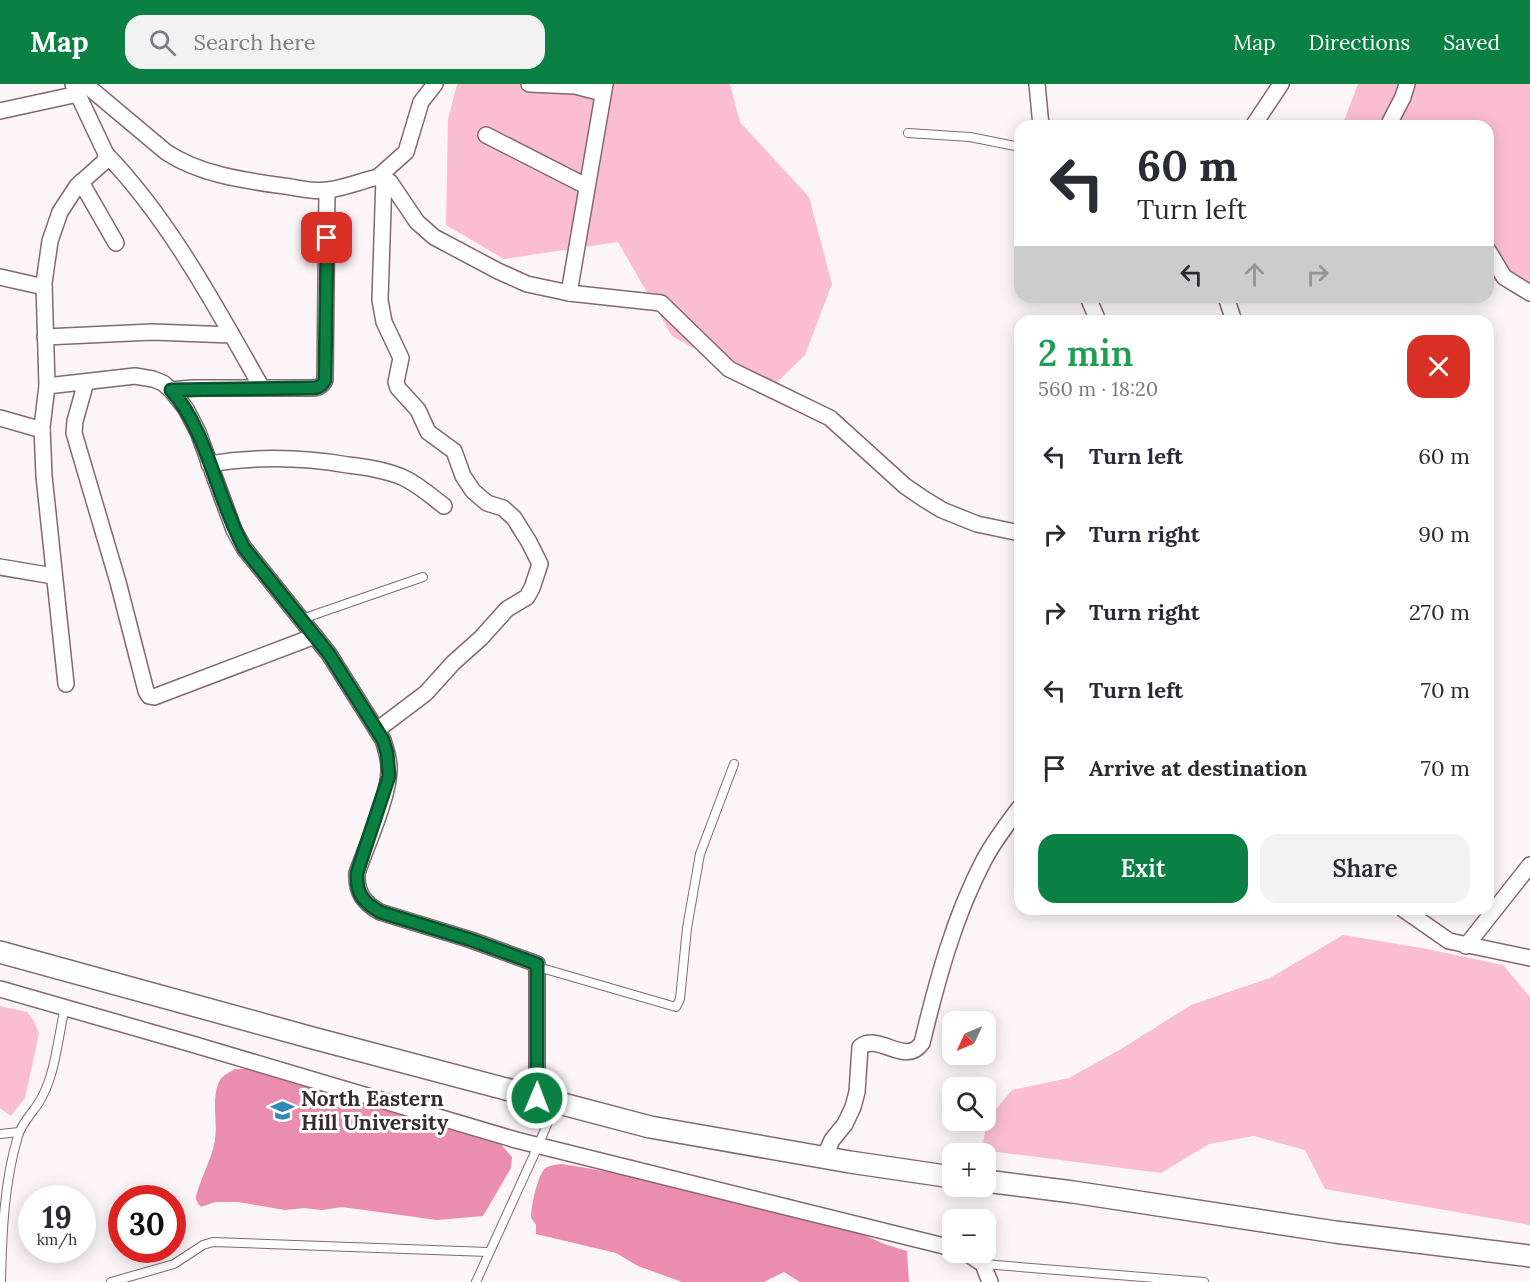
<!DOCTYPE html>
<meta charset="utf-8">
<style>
:root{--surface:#fff;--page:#f2f2f3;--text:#2b2b33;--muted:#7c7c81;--accent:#0b8043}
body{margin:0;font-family:Lora,serif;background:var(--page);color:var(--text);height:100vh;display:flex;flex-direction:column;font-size:22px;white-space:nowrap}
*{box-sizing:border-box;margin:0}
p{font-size:20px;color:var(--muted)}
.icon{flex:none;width:33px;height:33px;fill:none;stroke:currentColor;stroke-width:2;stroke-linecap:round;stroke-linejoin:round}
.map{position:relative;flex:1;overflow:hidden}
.panel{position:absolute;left:1014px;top:231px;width:480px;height:600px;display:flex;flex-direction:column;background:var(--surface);border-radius:18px;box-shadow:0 3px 15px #0003}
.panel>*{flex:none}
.guide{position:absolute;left:1014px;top:36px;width:480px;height:183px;border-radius:18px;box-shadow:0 3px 15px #0003;background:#fff;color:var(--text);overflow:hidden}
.needle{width:39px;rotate:226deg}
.buttons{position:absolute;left:942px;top:927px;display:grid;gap:12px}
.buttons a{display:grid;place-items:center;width:54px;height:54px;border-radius:12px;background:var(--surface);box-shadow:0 3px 15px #0003;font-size:30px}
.speed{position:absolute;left:18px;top:1101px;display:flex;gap:12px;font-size:30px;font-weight:700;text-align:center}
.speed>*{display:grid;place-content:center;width:78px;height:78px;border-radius:50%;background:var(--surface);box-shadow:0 3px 15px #0003;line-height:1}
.speed small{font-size:15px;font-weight:400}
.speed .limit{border:9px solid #d22;background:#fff;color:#111}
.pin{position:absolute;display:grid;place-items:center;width:51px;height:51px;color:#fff;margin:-26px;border-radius:12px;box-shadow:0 3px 9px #0006}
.me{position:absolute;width:66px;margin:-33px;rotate:1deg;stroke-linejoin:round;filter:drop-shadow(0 0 4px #0008)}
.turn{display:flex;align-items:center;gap:21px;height:126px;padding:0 24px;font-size:27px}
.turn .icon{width:78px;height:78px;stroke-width:2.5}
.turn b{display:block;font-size:42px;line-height:51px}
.lanes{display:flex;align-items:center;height:57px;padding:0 24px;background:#0003;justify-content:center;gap:30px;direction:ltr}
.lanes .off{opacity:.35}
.round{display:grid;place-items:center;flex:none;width:63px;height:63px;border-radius:18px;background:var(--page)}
.head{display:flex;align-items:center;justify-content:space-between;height:102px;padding:0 24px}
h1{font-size:36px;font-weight:600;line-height:45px;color:#1e9e55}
.action{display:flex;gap:12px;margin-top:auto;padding:12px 24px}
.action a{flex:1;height:69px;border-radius:18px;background:var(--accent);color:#fff;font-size:24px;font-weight:600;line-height:69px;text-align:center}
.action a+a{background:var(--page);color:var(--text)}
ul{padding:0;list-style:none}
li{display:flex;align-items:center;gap:18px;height:78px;padding:0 24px}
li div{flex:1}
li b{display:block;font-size:22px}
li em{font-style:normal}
header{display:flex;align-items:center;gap:36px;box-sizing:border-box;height:84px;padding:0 30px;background:var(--accent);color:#fff}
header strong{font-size:28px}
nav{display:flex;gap:33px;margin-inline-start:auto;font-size:21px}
.search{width:420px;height:54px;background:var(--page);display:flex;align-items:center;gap:15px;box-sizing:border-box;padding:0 21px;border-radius:18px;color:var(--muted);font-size:22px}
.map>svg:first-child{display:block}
</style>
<header>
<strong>Map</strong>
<div class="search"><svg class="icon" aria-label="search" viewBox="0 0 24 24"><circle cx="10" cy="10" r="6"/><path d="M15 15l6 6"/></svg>Search here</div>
<nav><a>Map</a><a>Directions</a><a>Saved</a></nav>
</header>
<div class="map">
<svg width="1530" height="1198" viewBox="0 0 1530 1198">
<rect width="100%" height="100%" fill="#fcf5f7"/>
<g fill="#fbbdd1">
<path d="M457,0H730L740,38L809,113L832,200L805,271L769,306L672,252L618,158L504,175L446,141L448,35Z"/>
<path d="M1358,0H1530V207L1488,195V42H1342Z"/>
<path d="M1343,851L1427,865L1503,881L1530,913V1141L1325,1105L1305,1066L1254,1052L1209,1060L1161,1089L982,1066L987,1036L1012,1006L1069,994L1121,965L1191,921L1270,894Z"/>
<path d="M0,922L27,928L34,937L39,950L25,1014L11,1032L0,1024Z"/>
</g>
<g fill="#ea8dae">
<path d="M235,985H248L280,991L499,1058L512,1073L511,1084L483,1132L437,1136L342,1123L322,1126L304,1124L285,1126L238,1118H215L201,1123C199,1121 197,1118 196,1115C195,1108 212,1073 214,1061C219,1041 211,1020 218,1000C221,992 228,989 235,985Z"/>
<path d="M561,1080C662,1094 759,1124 857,1148L887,1161L907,1167L909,1198H800L784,1188L764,1198H682L638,1182L616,1169L536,1150V1141L531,1134C531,1123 537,1095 543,1087C547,1081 555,1081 561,1080Z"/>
</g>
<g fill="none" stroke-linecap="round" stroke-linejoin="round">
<defs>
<g id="lane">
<path d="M908,49L970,53L1020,63"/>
<path d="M302,535L423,493"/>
<path d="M538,883L676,923L680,915L687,844L700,770L734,680"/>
<path d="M0,1050L19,1048"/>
<path d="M983,1180L1204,1198"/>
<path d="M1,1198C2,1150 4,1098 18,1052C22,1037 36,1026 42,1013C56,987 58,952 65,924"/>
<path d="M111,1198L174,1180L203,1161L213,1158L488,1168"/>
<path d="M476,1198L538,1062L556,1019"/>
</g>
<g id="street">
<path d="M85,0L166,68C202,92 249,97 291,103C302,105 316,108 328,106C344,104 361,97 378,93L384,94L390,98L417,138L434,153L498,187L527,200L569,209L661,219L729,285L830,334L905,402L924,415L942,426L977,440L1020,449"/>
<path d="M529,0L575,2L602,9"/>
<path d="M1037,0L1041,42"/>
<path d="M0,27L78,10"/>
<path d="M1253,42L1281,0"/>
<path d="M1388,42L1403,13L1407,0"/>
<path d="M486,51L586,102"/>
<path d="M106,70C170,136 217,225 262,304"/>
<path d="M378,93L406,68L421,18L435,0"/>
<path d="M81,98L116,159"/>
<path d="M1488,166L1504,193L1530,209"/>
<path d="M0,193L44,203"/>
<path d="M569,209L605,0"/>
<path d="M1088,213L1098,237"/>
<path d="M1226,213L1234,237"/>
<path d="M45,253L152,248L232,251"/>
<path d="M86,298L75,337L74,349L118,498L146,607L149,612L154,613L315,552"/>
<path d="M47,302L135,292L153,295L163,299L171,306L186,325L198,348L234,446L244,464L329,570L383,656C386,665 389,674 389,684C390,710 366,763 357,789C356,809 364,819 380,828L471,856L537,880V1014"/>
<path d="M171,306L193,304H312C319,304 322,302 325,296L327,107"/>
<path d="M0,334L42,346"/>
<path d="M209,380C256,372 301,373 348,381C366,383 385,386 402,393C418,400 431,412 444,422"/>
<path d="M0,483L53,492"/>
<path d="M66,600L44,392L42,343L47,302L44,199L50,157L60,128L77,102L105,77L106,70L73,0"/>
<path d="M377,646L426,609L453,579L481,554L507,525L527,513L532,504L540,480L529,458L514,434L503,424L487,419L473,407L463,392L454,367L428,348L418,326L398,304L396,298L401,274L384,238L380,216L384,94"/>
<path d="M1403,825L1449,857L1530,874"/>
<path d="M1466,862L1530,781"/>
<path d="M0,905L192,960L516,1056L952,1164"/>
<path d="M824,1074L832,1056L845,1040L853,1023L857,1008L860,963C879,948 905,983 922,959C937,897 954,833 984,776C994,757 1007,740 1020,723"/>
<path d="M965,1168L983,1180L990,1198"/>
</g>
<g id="secondary">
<path d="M0,868L309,953L650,1043L850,1078L952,1093"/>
<path d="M986,1097L1073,1108L1335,1148L1530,1172"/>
</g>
</defs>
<use href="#lane" stroke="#856771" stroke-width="10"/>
<use href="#street" stroke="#856771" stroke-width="18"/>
<use href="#secondary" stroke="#856771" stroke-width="24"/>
<use href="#lane" stroke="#fff" stroke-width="8"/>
<use href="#street" stroke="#fff" stroke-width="15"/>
<use href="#secondary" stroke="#fff" stroke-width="21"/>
</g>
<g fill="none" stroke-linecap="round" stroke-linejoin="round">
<defs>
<path id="route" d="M327,154L325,296C322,302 319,304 312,304L171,306C207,346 217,415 244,464L329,570L383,656L387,669L389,692L357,789C356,810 363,818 380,828L471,856L537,880V1014"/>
</defs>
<use href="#route" stroke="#07532c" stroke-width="15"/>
<use href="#route" stroke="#0b8043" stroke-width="10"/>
</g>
<defs>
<symbol id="university-bare" viewBox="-9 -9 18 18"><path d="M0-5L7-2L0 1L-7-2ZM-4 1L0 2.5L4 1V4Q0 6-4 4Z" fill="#3089b7" stroke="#fff" stroke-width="2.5" paint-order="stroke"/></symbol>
</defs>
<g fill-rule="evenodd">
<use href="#university-bare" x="266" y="1010" width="33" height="33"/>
</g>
<g text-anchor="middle" stroke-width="6" stroke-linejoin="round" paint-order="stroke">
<g font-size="21" font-weight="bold" fill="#382b2f" stroke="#fff" text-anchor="start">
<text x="301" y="1022">North Eastern<tspan x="301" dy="24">Hill University</tspan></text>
</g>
</g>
</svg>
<div class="buttons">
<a><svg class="needle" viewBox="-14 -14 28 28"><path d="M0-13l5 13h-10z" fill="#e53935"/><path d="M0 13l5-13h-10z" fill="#7c7c81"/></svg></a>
<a><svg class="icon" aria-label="search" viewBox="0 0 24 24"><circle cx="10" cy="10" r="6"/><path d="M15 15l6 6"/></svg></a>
<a>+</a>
<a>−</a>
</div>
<div class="speed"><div>19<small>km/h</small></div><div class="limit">30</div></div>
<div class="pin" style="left:327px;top:154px;background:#d93025"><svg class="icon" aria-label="arrive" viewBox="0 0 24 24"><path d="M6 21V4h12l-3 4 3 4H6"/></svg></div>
<svg class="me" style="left:537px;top:1014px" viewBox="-20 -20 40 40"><circle r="17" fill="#0b8043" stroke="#fff" stroke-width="3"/><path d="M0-11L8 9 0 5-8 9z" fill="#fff"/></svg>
<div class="guide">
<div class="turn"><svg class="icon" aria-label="left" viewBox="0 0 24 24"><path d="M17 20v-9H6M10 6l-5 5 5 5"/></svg><div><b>60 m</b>Turn left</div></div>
<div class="lanes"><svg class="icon" aria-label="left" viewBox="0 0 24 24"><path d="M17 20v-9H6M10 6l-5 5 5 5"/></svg><svg class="icon off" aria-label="ahead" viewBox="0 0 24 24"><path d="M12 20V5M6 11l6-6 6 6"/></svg><svg class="icon off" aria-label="right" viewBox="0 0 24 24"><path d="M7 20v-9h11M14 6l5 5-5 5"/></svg></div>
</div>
<section class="panel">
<div class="head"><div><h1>2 min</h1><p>560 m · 18:20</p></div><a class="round" style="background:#d93025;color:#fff"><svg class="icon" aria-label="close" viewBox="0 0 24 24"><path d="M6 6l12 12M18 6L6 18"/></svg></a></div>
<ul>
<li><svg class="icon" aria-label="left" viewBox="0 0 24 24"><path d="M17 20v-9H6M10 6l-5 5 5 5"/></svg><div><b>Turn left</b></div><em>60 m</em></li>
<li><svg class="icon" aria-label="right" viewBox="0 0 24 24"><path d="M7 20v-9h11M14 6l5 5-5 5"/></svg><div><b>Turn right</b></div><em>90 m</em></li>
<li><svg class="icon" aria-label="right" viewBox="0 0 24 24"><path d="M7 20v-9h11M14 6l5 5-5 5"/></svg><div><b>Turn right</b></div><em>270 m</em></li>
<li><svg class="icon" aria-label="left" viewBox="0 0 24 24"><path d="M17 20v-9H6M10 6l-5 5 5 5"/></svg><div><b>Turn left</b></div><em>70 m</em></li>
<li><svg class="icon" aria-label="arrive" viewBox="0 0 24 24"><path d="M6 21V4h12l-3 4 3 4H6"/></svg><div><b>Arrive at destination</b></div><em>70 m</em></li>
</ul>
<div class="action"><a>Exit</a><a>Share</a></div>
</section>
</div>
